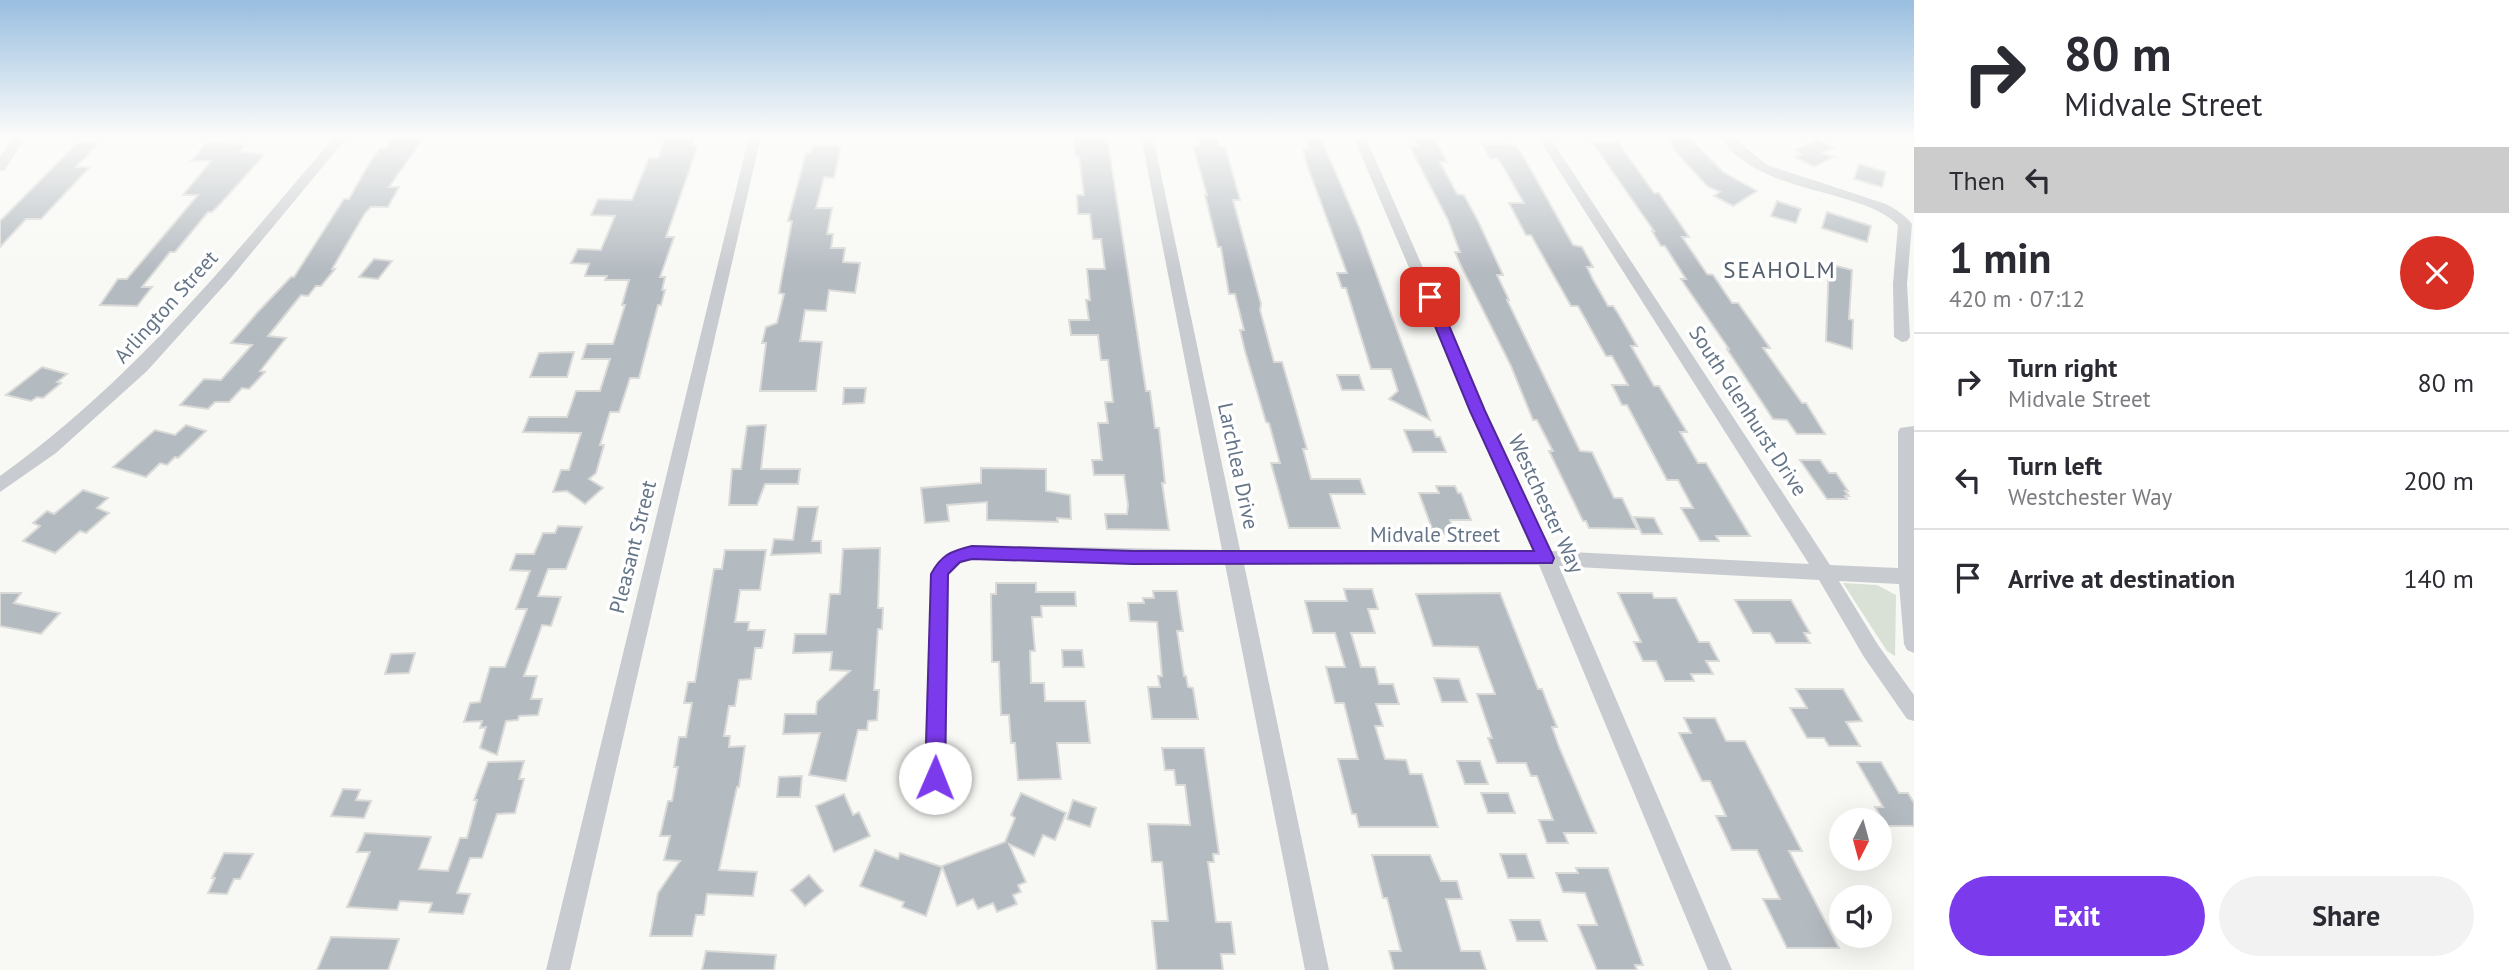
<!DOCTYPE html>
<meta charset="utf-8">
<style>
:root{--surface:#fff;--page:#f2f2f3;--text:#2b2b33;--muted:#7c7c81;--line:#e1e1e2;--accent:#7c3aed}
body{margin:0;font-family:"PT Sans",sans-serif;background:var(--page);color:var(--text);height:100vh;display:flex;flex-direction:column;font-size:26px;white-space:nowrap}
*{box-sizing:border-box;margin:0}
p{font-size:23px;color:var(--muted)}
.icon{flex:none;width:38px;height:38px;fill:none;stroke:currentColor;stroke-width:2;stroke-linecap:round;stroke-linejoin:round}
.map{position:relative;flex:1;overflow:hidden}
.panel{display:flex;flex-direction:column;background:var(--surface);width:595px}
.panel>*{flex:none}
.hud{background:#fff;color:var(--text);overflow:hidden}
.needle{width:46px;rotate:186deg}
.tools{position:absolute;left:1829px;top:808px;display:grid;gap:14px}
.tools a{display:grid;place-items:center;width:63px;height:63px;border-radius:50%;background:var(--surface);box-shadow:0 7px 28px #0002;font-size:35px}
.pin{position:absolute;display:grid;place-items:center;width:60px;height:60px;color:#fff;margin:-30px;border-radius:14px;box-shadow:0 4px 10px #0006}
.me{position:absolute;width:77px;margin:-38px;rotate:1deg;stroke-linejoin:round;filter:drop-shadow(0 0 5px #0008)}
.turn{display:flex;align-items:center;gap:24px;height:147px;padding:0 35px;font-size:32px}
.turn .icon{width:91px;height:91px;stroke-width:2.5}
.turn b{display:block;font-size:49px;line-height:60px}
.then{display:flex;align-items:center;height:66px;padding:0 35px;background:#0003;gap:14px;font-size:26px}
.round{display:grid;place-items:center;flex:none;width:74px;height:74px;border-radius:37px;background:var(--page)}
.overview{display:flex;align-items:center;justify-content:space-between;height:119px;padding:0 35px}
h1{font-size:42px;font-weight:600;line-height:52px}
.cta{display:flex;gap:14px;margin-top:auto;padding:14px 35px}
.cta a{flex:1;height:80px;border-radius:42px;background:var(--accent);color:#fff;font-size:28px;font-weight:600;line-height:80px;text-align:center}
.cta a+a{background:var(--page);color:var(--text)}
ul{padding:0;list-style:none}
li{display:flex;align-items:center;gap:21px;height:98px;padding:0 35px;border-top:2px solid var(--line)}
li div{flex:1}
li b{display:block;font-size:26px}
li em{font-style:normal}
main{display:flex;flex:1;min-height:0}
.map>svg:first-child{display:block}
</style>
<main>
<div class="map">
<svg width="1914" height="970" viewBox="0 0 1914 970">
<rect width="100%" height="100%" fill="#f8f8f5"/>
<path fill="#d9e1d6" d="M1843,583L1877,585L1896,595L1895,656L1887,651Z"/>
<g fill="#b3bac0" stroke="#dadad8" stroke-width="2">
<path d="M393,136H425L389,187H399L388,207H371L365,213L332,269H335L321,286H316L308,296L301,295L268,336L286,338L260,371L265,372L249,389L242,388L229,402H215L208,409L180,405L204,379L221,380L252,345L231,343L257,313L291,277H294L344,199H349L370,162L380,148H386Z"/>
<path d="M666,136H696L693,145H698L666,237H674L660,277H665L662,290H665L661,305H658L639,378H630L619,412H610L600,445H604L596,473L589,479L603,488L585,504L567,491L553,492L561,470H569L581,433L523,432L529,417H567L576,391H600L610,359H582L587,344H613L625,305H622L629,280H605L607,276H585L589,264L571,263L578,249L601,250L615,216L591,215L598,199L632,200L649,158H658Z"/>
<path d="M1073,136H1104L1106,143H1108L1146,391H1150L1155,428H1159L1165,483H1162L1169,530L1107,529L1105,514H1127L1128,505L1124,475H1094L1092,460H1102L1098,423H1108L1105,402H1113L1108,360H1101L1098,335H1071L1069,320H1089L1086,300H1090L1087,269H1105L1101,239H1093L1090,214H1078L1077,195H1084L1079,156H1075Z"/>
<path d="M1196,136H1217L1219,146H1225L1240,200H1233L1261,304L1260,310L1274,362H1282L1287,379L1307,449H1303L1311,479H1360L1365,494H1330L1340,528H1289L1271,463H1280L1269,423L1266,422L1245,351L1240,330H1244L1235,294H1229L1221,247H1218L1205,195H1207L1193,146H1199Z"/>
<path d="M1304,136H1320L1359,227L1430,420L1389,399L1398,391L1391,369H1371L1346,288H1342L1337,273H1347L1306,162L1303,149H1309Z"/>
<path d="M1666,136H1688L1723,172L1757,191L1733,206L1714,196L1720,192L1707,186L1675,151Z"/>
<path d="M1414,137H1434L1447,162H1440L1457,194L1464,195L1478,221L1503,275H1497L1509,300H1507L1580,451L1592,452L1614,498H1622L1637,529L1589,528L1586,521H1583L1549,451H1553L1537,420H1533L1511,366L1461,266L1455,252H1460L1448,220L1409,145L1418,146Z"/>
<path d="M1817,139L1834,148L1822,153L1834,157L1814,167L1795,157L1802,154L1795,150Z"/>
<path d="M1592,142H1618L1654,193H1659L1689,237H1682L1707,274L1713,275L1732,303H1738L1770,348H1763L1802,403H1806L1825,434H1797L1787,420L1773,419L1727,349H1729L1681,279H1686L1665,246H1661L1652,231H1654Z"/>
<path d="M77,143H99L76,167H90L41,219H26L0,247V221Z"/>
<path d="M206,143L245,144L240,151L264,155L222,202L212,212H208L175,252H170L142,287H152L137,306L100,305L118,279H127L198,195H183L211,161H191Z"/>
<path d="M1482,144H1505L1516,146L1521,152L1573,245L1582,247L1593,267H1587L1592,278L1608,306H1613L1619,315L1637,346H1631L1654,386H1659L1687,432H1680L1698,463H1706L1750,536H1716L1719,541H1700L1681,508H1693L1678,480H1667L1627,405H1622L1612,385H1628L1612,356H1606L1578,306H1571L1531,235H1526L1509,203H1524L1501,163L1497,158L1490,159Z"/>
<path d="M813,145L841,146L834,178L824,177L816,208H832L827,234H833L831,248H845L843,262L860,263L855,293L829,290L826,311L805,310L800,341L822,342L816,391H760L766,343H762L766,327L777,323L784,294L779,293L792,221H788L806,153H811Z"/>
<path d="M1859,164L1886,172L1882,187L1854,179Z"/>
<path d="M1777,201L1801,209L1796,223L1771,216Z"/>
<path d="M1827,212L1871,226L1867,242L1822,228Z"/>
<path d="M374,259L392,261L378,279L359,277Z"/>
<path d="M1829,264L1852,270L1849,319L1853,320L1852,349L1826,341Z"/>
<path d="M574,352L567,377H530L539,353Z"/>
<path d="M42,367L67,374L57,382L61,383L43,398L37,397L31,401L6,395Z"/>
<path d="M1337,375H1359L1364,390H1342Z"/>
<path d="M844,388H866L864,403L843,404Z"/>
<path d="M186,425L206,431L178,458L175,457L167,465L160,463L146,477L113,467L155,430L175,435Z"/>
<path d="M766,425L761,469H800L798,484H765L757,505H729L732,469H741L747,426Z"/>
<path d="M1404,430H1433L1436,437H1440L1446,452H1413Z"/>
<path d="M1800,460H1820L1829,473H1836L1848,491H1845L1849,496H1845L1847,499H1827Z"/>
<path d="M981,468L1046,469V491L1070,495L1071,519L1057,518L1058,522L987,520V502L947,505L949,521L925,523L921,488L981,483Z"/>
<path d="M1436,486H1455L1458,493H1461L1471,520H1450L1455,534H1434L1419,493H1439Z"/>
<path d="M83,490L108,498L97,508L109,513L86,533L80,531L55,553L23,541L40,526L33,523L47,511L54,514Z"/>
<path d="M798,507H818L812,541H821V553L771,555L774,539L793,540Z"/>
<path d="M1634,517L1654,518L1662,534H1642Z"/>
<path d="M558,526L582,527L566,569H548L538,596L561,597L551,626L542,625L524,676H537L531,699H542L538,715L519,716L518,720L506,721L497,755L480,748L486,727L480,728L482,721L464,722L470,703L480,702L490,667H505L527,609H516L530,571L510,570L516,554H534L543,533H555Z"/>
<path d="M880,548L878,608H883L882,629H878L874,690H879L877,720L868,721L867,730H858L846,781L809,775L820,733L783,734L785,714H816L817,702L850,671L830,670L832,652L793,653L795,634H826L830,594H840L843,549Z"/>
<path d="M725,550H766L760,590H740L735,622H749L748,630H765L762,648H755L751,679L739,680L735,706H729L724,736H730L729,747L745,746L739,787H737L719,870L757,872L753,896L707,894L704,915H696L692,936H650L658,893L680,861L664,860L670,836H660L668,801H672L678,767H674L679,737H686L692,703H684L688,682H695L714,569H722Z"/>
<path d="M996,583H1036V592H1075L1076,606H1041L1042,617H1032L1035,651H1030L1031,683H1044L1045,701H1085L1090,743H1057L1061,779L1018,780L1015,743H1011L1009,715H1001L999,662H992L991,594H996Z"/>
<path d="M1344,589H1372L1378,609H1368L1375,633H1351L1361,667H1375L1379,684H1393L1399,704H1376L1383,726H1375L1385,759L1406,760L1410,774H1422L1438,827H1359L1356,814H1352L1338,759H1358L1344,703H1335L1326,667H1345L1335,633H1313L1305,601H1347Z"/>
<path d="M1153,591H1177L1183,631H1177L1184,676H1186L1188,687L1193,688L1198,719H1152L1148,687H1160L1158,676H1162L1157,622L1130,621L1128,603H1144L1143,598H1154Z"/>
<path d="M0,593H21L14,603L60,613L41,634L0,626Z"/>
<path d="M1500,593L1538,689H1542L1550,710L1557,727H1552L1559,747L1596,833H1564L1568,843H1547L1539,820H1553L1537,776H1531L1526,763H1497L1488,738H1492L1477,694H1495L1478,647L1433,646L1416,594Z"/>
<path d="M1618,593H1652L1654,598H1676L1699,642H1709L1719,661H1706L1713,674H1691L1694,681H1665L1656,661H1643L1634,642H1641Z"/>
<path d="M1735,600H1791L1810,633H1804L1810,643H1776L1770,633H1753Z"/>
<path d="M1062,650H1082L1084,667H1063Z"/>
<path d="M415,653L409,673L385,674L391,654Z"/>
<path d="M1434,678L1459,679L1467,702H1442Z"/>
<path d="M1796,689H1843L1862,721L1846,722L1860,746H1829L1824,738H1807L1790,708H1807Z"/>
<path d="M1684,718H1715L1726,741H1745L1802,851H1789L1839,948H1787L1763,899H1780L1757,850H1732L1716,816H1726L1710,781H1702L1679,733H1691Z"/>
<path d="M1162,748H1204L1219,854H1213L1214,862H1208L1216,922H1231L1235,954H1221L1223,970H1157L1152,921H1168L1162,862H1152L1148,824L1190,825L1185,785H1176L1174,770H1165Z"/>
<path d="M524,761L519,779H524L515,813L497,814L482,858H470L457,893L470,894L463,914L429,912L432,903L400,901L397,910L347,907L370,852H357L365,833L431,837L419,869L448,871L460,838H467L477,800H474L488,762Z"/>
<path d="M1457,761H1480L1488,784H1465Z"/>
<path d="M1857,762H1881L1899,793H1908L1914,803V826H1886L1875,807H1883Z"/>
<path d="M802,776L800,797H777L779,777Z"/>
<path d="M343,789L360,790L356,800L371,801L364,818L331,816Z"/>
<path d="M1021,793L1066,813L1055,840L1043,835L1034,856L1009,844L1026,882L1018,885L1021,892L1013,895L1017,904L997,912L993,903L978,909L973,899L957,906L942,866L1005,842L1015,818L1011,815Z"/>
<path d="M1481,793H1508L1515,813H1488Z"/>
<path d="M844,794L853,815L859,812L870,836L834,852L816,806Z"/>
<path d="M1073,800L1096,808L1090,827L1067,819Z"/>
<path d="M875,850L898,859L900,853L942,867L926,916L902,907L904,902L860,886Z"/>
<path d="M224,853L253,854L240,879H234L227,894L208,893L215,878H212Z"/>
<path d="M1500,854H1526L1534,878H1508Z"/>
<path d="M1372,855H1430L1441,881H1457L1462,899H1446L1461,951H1480L1486,970H1394L1389,951H1401L1387,898H1383Z"/>
<path d="M1576,868H1608L1643,965H1635L1637,970H1597L1578,925H1597L1585,893L1563,892L1556,873H1578Z"/>
<path d="M809,875L823,891L805,906L791,890Z"/>
<path d="M1510,920H1540L1547,941H1517Z"/>
<path d="M331,937L399,939L388,970H317Z"/>
<path d="M706,951L776,955L774,970H702Z"/>
</g>
<g fill="none" stroke-linecap="round" stroke-linejoin="round">
<g fill="#c8cbcf" fill-rule="evenodd">
<path d="M14,136H26L5,170L0,171V157Z"/>
<path d="M335,136H348L229,280L147,371L56,453L0,492V476C133,381 230,259 335,136Z"/>
<path d="M749,136H761L570,970H546Z"/>
<path d="M1141,136H1153L1240,550H1532L1470,411L1353,136H1365L1486,411L1551,551L1809,564L1537,136H1549L1830,565L1898,568V432L1900,428L1914,426V653L1907,650L1904,644L1899,584L1839,581L1878,645L1914,695V721L1907,719L1864,657L1819,580L1559,566L1732,970H1708L1539,565L1244,564L1329,970H1305L1225,564L972,559L960,564L949,575L946,778L943,785L935,788L927,785L924,778L931,574L946,554L972,545L1222,550Z"/>
<path d="M1719,136H1732L1767,165L1886,204C1897,210 1905,215 1912,224L1907,284L1910,337L1907,341L1902,342L1894,337L1893,284L1898,225C1885,212 1867,206 1849,200C1802,185 1749,179 1719,136Z"/>
</g>
</g>
<linearGradient id="sky" x2="0" y2="1"><stop stop-color="#99bee0"/><stop offset="0.5" stop-color="#fcfcfa"/><stop offset="1" stop-color="#fcfcfa" stop-opacity="0"/></linearGradient>
<rect width="1914" height="272" fill="url(#sky)"/>
<path fill="#7c3aed" stroke="#51269a" stroke-width="2" d="M1430,293L1437,297L1485,411L1554,558L1552,563L1133,564L972,559L960,562L948,574L945,778L942,785L935,787L928,785L925,778L931,574C941,555 951,551 972,546L1133,551H1534L1470,411L1423,297Z"/>
<g text-anchor="middle" stroke-width="7" stroke-linejoin="round" paint-order="stroke">
<g font-size="21" fill="#657588" stroke="#fff">
<text transform="translate(166 307) rotate(-48)" y="7">Arlington Street</text>
<text transform="translate(1748 411) rotate(57)" y="7">South Glenhurst Drive</text>
<text transform="translate(1238 466) rotate(78)" y="7">Larchlea Drive</text>
<text transform="translate(1546 504) rotate(65)" y="7">Westchester Way</text>
<text x="1435" y="542">Midvale Street</text>
<text transform="translate(633 547) rotate(-76)" y="7">Pleasant Street</text>
</g>
<g font-size="23" letter-spacing="2" fill="#545f6d" stroke="#fff">
<text x="1780" y="278">SEAHOLM</text>
</g>
</g>
</svg>
<div class="tools">
<a><svg class="needle" viewBox="-14 -14 28 28"><path d="M0-13l5 13h-10z" fill="#e53935"/><path d="M0 13l5-13h-10z" fill="#7c7c81"/></svg></a>
<a><svg class="icon" aria-label="sound" viewBox="0 0 24 24"><path d="M4 9h4l5-4v14l-5-4H4zM17 9q2 3 0 6"/></svg></a>
</div>
<div class="pin" style="left:1430px;top:297px;background:#d93025"><svg class="icon" aria-label="arrive" viewBox="0 0 24 24"><path d="M6 21V4h12l-3 4 3 4H6"/></svg></div>
<svg class="me" style="left:935px;top:778px" viewBox="-20 -20 40 40"><circle r="19" fill="#fff"/><path d="M0-13L10 11 0 6-10 11z" fill="#7c3aed"/></svg>
</div>
<section class="panel">
<div class="hud">
<div class="turn"><svg class="icon" aria-label="right" viewBox="0 0 24 24"><path d="M7 20v-9h11M14 6l5 5-5 5"/></svg><div><b>80 m</b>Midvale Street</div></div>
<div class="then">Then<svg class="icon" aria-label="left" viewBox="0 0 24 24"><path d="M17 20v-9H6M10 6l-5 5 5 5"/></svg></div>
</div>
<div class="overview"><div><h1>1 min</h1><p>420 m · 07:12</p></div><a class="round" style="background:#d93025;color:#fff"><svg class="icon" aria-label="close" viewBox="0 0 24 24"><path d="M6 6l12 12M18 6L6 18"/></svg></a></div>
<ul>
<li><svg class="icon" aria-label="right" viewBox="0 0 24 24"><path d="M7 20v-9h11M14 6l5 5-5 5"/></svg><div><b>Turn right</b><p>Midvale Street</p></div><em>80 m</em></li>
<li><svg class="icon" aria-label="left" viewBox="0 0 24 24"><path d="M17 20v-9H6M10 6l-5 5 5 5"/></svg><div><b>Turn left</b><p>Westchester Way</p></div><em>200 m</em></li>
<li><svg class="icon" aria-label="arrive" viewBox="0 0 24 24"><path d="M6 21V4h12l-3 4 3 4H6"/></svg><div><b>Arrive at destination</b></div><em>140 m</em></li>
</ul>
<div class="cta"><a>Exit</a><a>Share</a></div>
</section>
</main>
